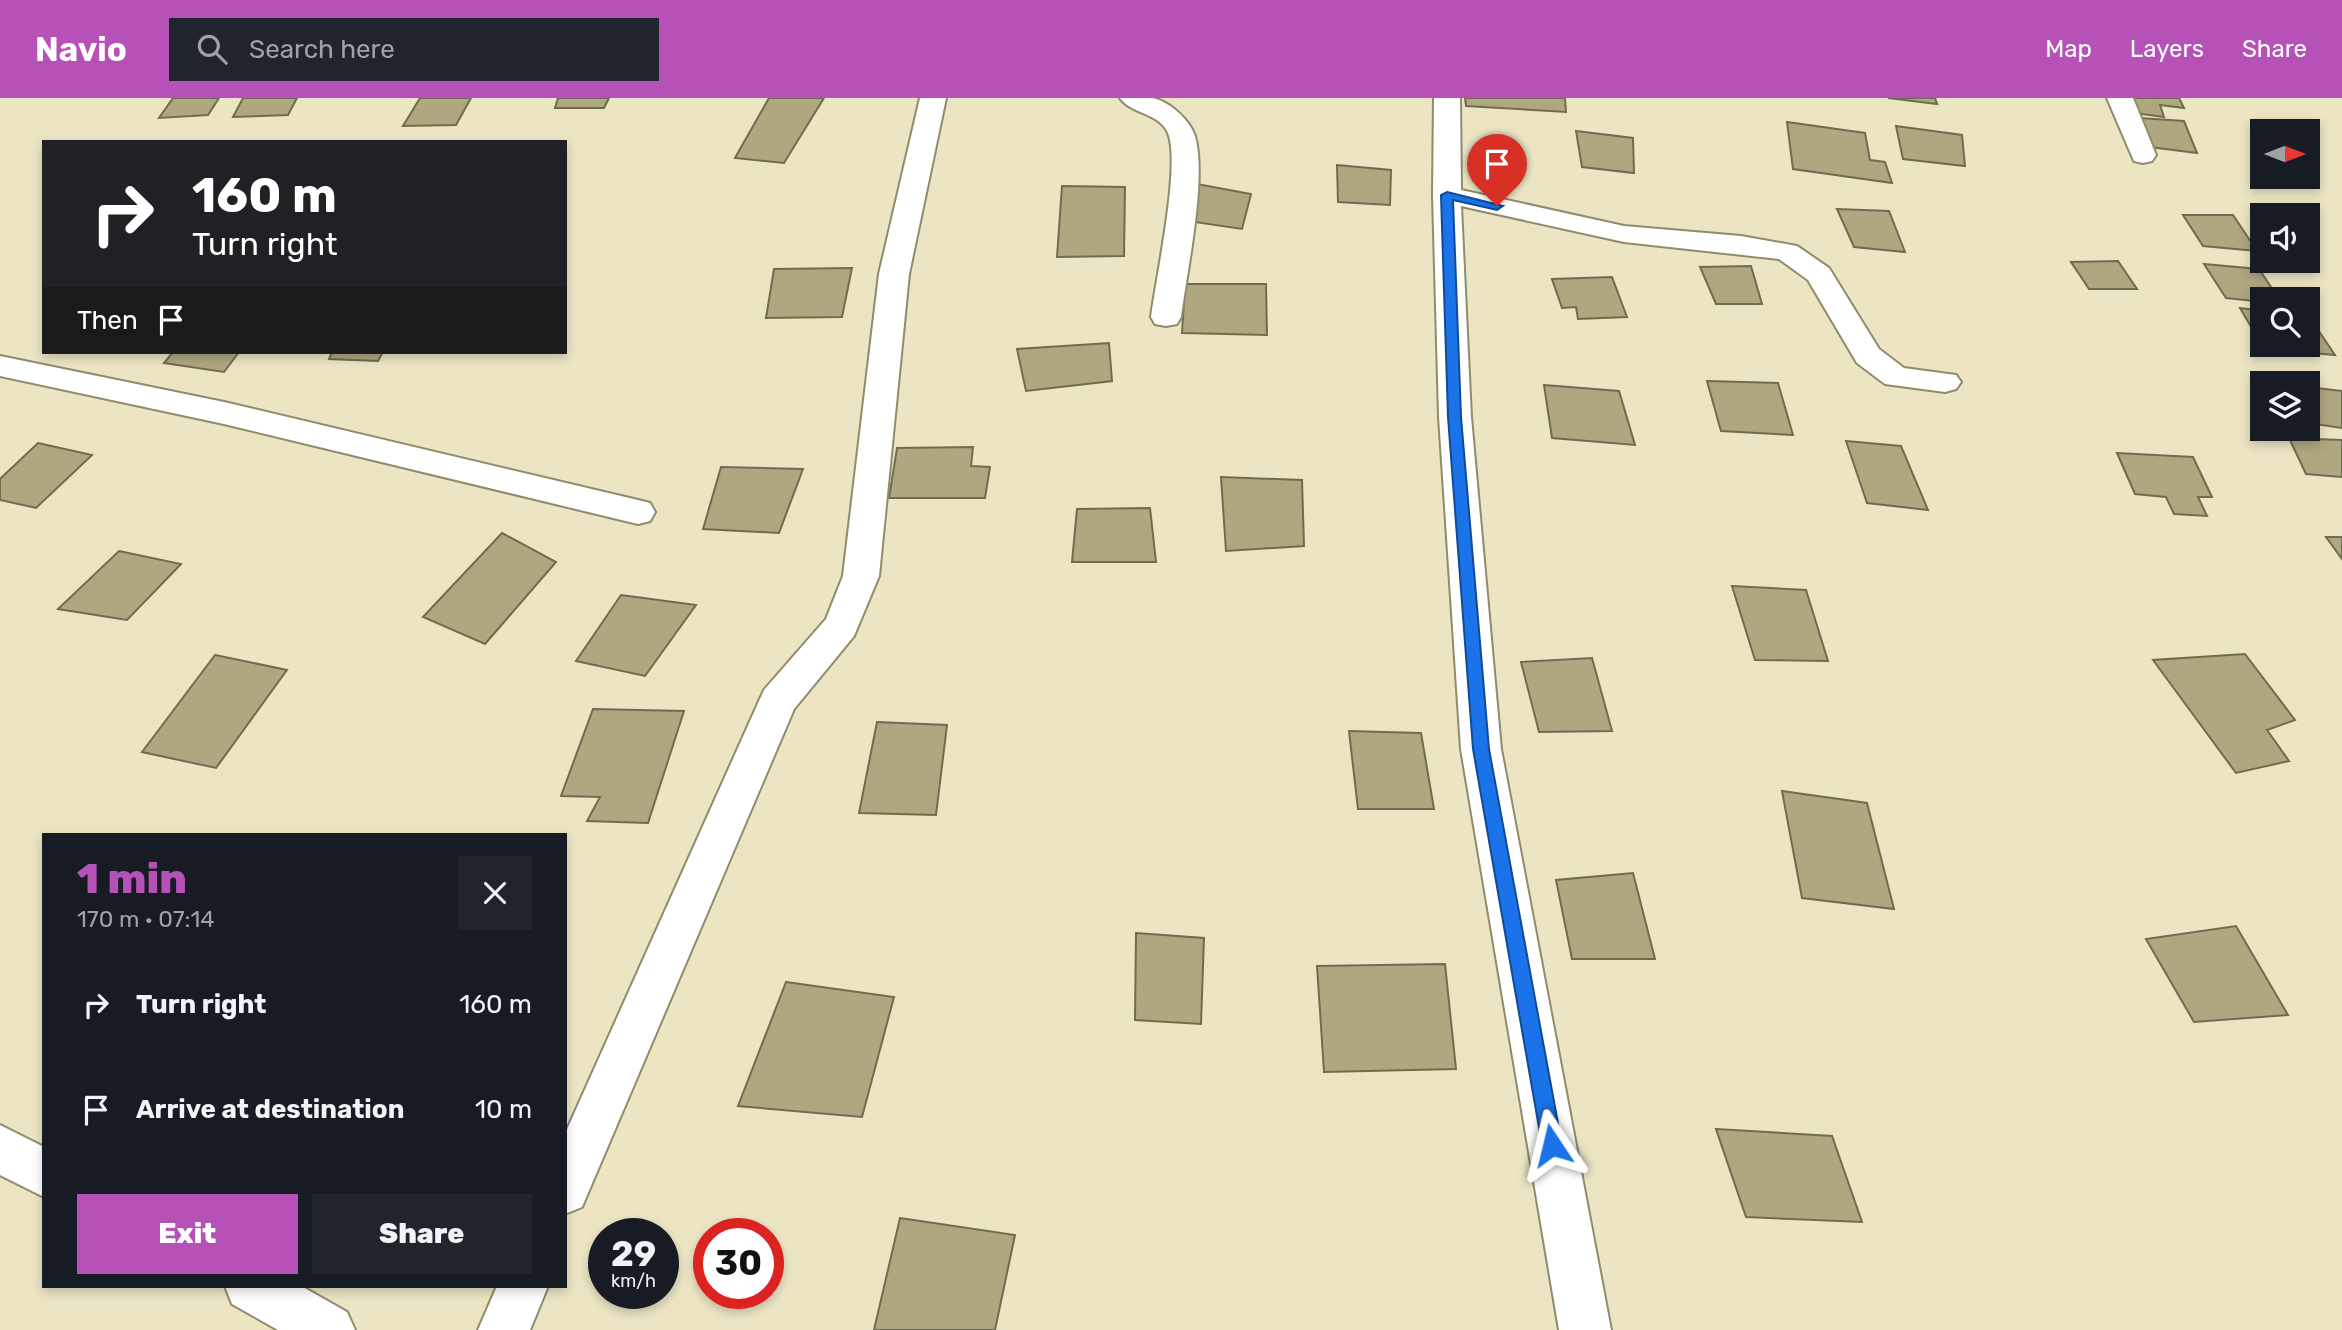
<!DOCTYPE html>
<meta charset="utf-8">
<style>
:root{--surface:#171b24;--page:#20242c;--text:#f1f3f6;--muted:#9ea1a6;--accent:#b551b7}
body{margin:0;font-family:Rubik,sans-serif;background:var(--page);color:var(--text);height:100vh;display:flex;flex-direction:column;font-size:26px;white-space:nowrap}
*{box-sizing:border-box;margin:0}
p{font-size:23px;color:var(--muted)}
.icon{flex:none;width:38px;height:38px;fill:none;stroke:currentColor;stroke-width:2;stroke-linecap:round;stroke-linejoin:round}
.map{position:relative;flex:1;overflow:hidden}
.details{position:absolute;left:42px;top:735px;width:525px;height:455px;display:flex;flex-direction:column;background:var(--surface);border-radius:0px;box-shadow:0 4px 10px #0003}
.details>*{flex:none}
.banner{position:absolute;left:42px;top:42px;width:525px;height:214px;border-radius:0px;box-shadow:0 4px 10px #0003;background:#202124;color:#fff;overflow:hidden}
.needle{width:46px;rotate:90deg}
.controls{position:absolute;left:2250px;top:21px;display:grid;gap:14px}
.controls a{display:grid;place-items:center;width:70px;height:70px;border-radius:0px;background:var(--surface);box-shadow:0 4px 10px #0003;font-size:35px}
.speed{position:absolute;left:588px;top:1120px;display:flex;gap:14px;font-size:35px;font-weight:700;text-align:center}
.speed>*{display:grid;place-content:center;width:91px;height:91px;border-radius:50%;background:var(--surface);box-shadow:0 4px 10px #0003;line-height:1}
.speed small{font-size:18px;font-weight:400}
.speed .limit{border:10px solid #d22;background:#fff;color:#111}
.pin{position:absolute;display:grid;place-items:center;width:60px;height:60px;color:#fff;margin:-72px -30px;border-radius:50% 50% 50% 0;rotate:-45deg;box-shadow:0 0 7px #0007}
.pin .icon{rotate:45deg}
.me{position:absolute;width:77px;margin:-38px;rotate:350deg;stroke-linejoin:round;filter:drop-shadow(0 0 5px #0008)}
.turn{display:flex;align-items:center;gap:24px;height:147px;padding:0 35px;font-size:32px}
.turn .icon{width:91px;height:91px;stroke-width:2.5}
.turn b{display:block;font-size:49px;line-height:60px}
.then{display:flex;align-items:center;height:66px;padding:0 35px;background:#0003;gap:14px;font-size:26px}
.round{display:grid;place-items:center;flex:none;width:74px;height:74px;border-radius:0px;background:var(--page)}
.summary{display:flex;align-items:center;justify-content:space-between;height:119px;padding:0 35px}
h1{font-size:42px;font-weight:800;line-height:52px;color:var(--accent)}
.cta{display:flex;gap:14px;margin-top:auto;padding:14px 35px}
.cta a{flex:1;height:80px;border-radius:0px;background:var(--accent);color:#fff;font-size:28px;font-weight:800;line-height:80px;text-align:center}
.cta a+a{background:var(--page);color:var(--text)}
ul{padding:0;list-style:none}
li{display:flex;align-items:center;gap:21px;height:105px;padding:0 35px}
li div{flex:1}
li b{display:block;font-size:26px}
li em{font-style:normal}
header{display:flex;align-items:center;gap:42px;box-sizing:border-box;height:98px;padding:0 35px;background:var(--accent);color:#fff}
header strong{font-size:33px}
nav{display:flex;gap:38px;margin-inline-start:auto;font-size:24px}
.search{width:490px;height:63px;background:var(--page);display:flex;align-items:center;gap:18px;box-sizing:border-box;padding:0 24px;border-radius:0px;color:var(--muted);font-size:26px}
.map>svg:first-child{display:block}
</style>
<header>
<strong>Navio</strong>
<div class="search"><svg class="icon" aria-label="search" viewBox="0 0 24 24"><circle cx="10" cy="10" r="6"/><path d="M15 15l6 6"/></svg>Search here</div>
<nav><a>Map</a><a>Layers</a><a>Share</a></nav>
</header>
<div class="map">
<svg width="2342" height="1232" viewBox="0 0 2342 1232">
<rect width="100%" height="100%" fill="#ebe5c4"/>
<g fill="#aea780" stroke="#726c4e" stroke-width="2">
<path d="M173,0H219L208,17L159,20Z"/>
<path d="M243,0H297L288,17L233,19Z"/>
<path d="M420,0H471L456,27L403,28Z"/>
<path d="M558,0H609L604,10H555Z"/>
<path d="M769,0H824L784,65L735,60Z"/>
<path d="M1465,0H1565L1566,14L1466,8Z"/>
<path d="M1935,0L1937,6L1888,0Z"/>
<path d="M2129,0H2179L2184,10L2160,7L2164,19L2135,15Z"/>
<path d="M2140,20L2184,23L2197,55L2150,49Z"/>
<path d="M1787,24L1865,35L1870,62L1885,64L1892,85L1793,71Z"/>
<path d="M1896,28L1962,37L1965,68L1903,61Z"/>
<path d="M1576,33L1633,40L1634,75L1582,69Z"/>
<path d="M1337,67L1391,72L1390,107L1338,104Z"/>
<path d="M1197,86L1251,96L1242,131L1188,123Z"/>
<path d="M1062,88L1125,89L1124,158L1057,159Z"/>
<path d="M1837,111L1889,113L1905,154L1854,149Z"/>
<path d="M2183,117H2233L2257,153L2203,148Z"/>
<path d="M2118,163L2137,191H2089L2071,164Z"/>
<path d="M2204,166L2259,171L2279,201H2263V204L2226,200Z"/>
<path d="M1751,168L1762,206H1716L1700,169Z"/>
<path d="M852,170L842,219L766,220L774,171Z"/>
<path d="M1612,179L1627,219L1578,221L1576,209L1562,210L1552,181Z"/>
<path d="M1185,186H1266L1267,237L1182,235Z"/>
<path d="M2240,210L2263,213V247H2308V217L2335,257L2264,251Z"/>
<path d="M1109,245L1112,283L1026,293L1017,251Z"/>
<path d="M173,254H239L224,274L164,265Z"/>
<path d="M332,254H383L378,263L329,261Z"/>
<path d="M1707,283L1778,285L1793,337L1721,333Z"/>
<path d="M1544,287L1619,293L1635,347L1552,340Z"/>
<path d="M2308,289L2342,293V330L2308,325Z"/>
<path d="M2289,340L2342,342V379L2306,376Z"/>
<path d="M1846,343L1901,348L1928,412L1867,405Z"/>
<path d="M38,345L92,357L36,410L0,402V381Z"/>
<path d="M973,349L971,368L990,369L985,400H889L897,350Z"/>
<path d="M2117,355L2193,359L2212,399H2198L2207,418L2174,416L2166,399L2135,396Z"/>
<path d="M721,369L803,371L779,435L703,431Z"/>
<path d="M1221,379L1302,382L1304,448L1226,453Z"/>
<path d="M1150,410L1156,464H1072L1077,411Z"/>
<path d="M502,435L556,464L485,546L423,519Z"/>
<path d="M2326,439H2342V461Z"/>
<path d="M119,453L181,466L127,522L58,511Z"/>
<path d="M1732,488L1806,492L1828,563L1755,562Z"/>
<path d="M621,497L696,507L645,578L576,563Z"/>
<path d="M2245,556L2295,622L2267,632L2289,663L2236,675L2153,562Z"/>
<path d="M215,557L287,572L216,670L142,654Z"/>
<path d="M1592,560L1612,633L1539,634L1521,564Z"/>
<path d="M593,611L684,613L648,725L587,723L600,699L561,698Z"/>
<path d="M877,624L947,627L936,717L859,715Z"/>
<path d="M1349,633L1421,635L1434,711H1358Z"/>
<path d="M1782,693L1867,705L1894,811L1802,800Z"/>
<path d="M1633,775L1655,861H1572L1556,782Z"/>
<path d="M2236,828L2288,917L2194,924L2146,841Z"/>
<path d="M1136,835L1204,840L1201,926L1135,922Z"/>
<path d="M1445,866L1456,971L1324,974L1317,868Z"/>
<path d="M786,884L894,899L862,1019L738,1008Z"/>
<path d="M1716,1031L1832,1038L1862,1124L1746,1119Z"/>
<path d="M900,1120L1015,1137L995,1232H874Z"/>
</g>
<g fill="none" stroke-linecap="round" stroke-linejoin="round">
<defs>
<g id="minor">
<path d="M920,0H946L909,176L879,478L854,538L794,611L582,1109L565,1116V1036L759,603L764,592L826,521L843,478L879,176Z"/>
<path d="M1120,0C1130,0 1143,0 1152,0C1169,3 1190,22 1195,38C1207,81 1187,172 1181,219L1177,226L1166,228L1155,226L1151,219C1156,180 1181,67 1168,35C1160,15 1131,16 1120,0Z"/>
<path d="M1434,0H1460L1461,92L1624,128L1741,138L1797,148L1829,170L1879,251L1904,270L1956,277L1961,284L1956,291L1945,294L1885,286L1857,265L1808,182L1779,161L1624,144L1461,108L1471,319L1501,651L1611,1232H1559L1461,651L1439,319L1433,97Z"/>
<path d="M2107,0H2133L2156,57L2152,63L2143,65L2134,63Z"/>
<path d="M0,258L224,304L638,402L650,405L655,414L650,423L638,426L224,326L0,278Z"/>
<path d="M0,1027L44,1049V1099L0,1077Z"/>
<path d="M225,1188H301L347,1214L355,1232H278L232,1206Z"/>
<path d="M497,1188H548L530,1232H478Z"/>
</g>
</defs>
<use href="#minor" stroke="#918b6c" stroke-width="4"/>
<use href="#minor" fill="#fff" fill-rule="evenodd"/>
</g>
<path fill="#1a73e8" stroke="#114b97" stroke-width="2" d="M1447,94L1503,108L1497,112L1453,102L1461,319L1489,651L1562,1047L1559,1054L1552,1057L1545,1054L1542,1047L1473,651L1448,319L1441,97Z"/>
</svg>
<div class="controls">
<a><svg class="needle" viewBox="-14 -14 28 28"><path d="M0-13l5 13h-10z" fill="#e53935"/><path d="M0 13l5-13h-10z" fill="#9ea1a6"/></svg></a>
<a><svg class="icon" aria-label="sound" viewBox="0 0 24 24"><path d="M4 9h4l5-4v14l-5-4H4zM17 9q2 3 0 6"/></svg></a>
<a><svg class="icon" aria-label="search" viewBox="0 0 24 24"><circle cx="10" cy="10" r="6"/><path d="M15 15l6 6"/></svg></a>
<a><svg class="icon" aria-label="layers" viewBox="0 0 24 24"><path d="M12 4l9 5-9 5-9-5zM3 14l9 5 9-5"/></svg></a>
</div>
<div class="speed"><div>29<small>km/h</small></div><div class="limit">30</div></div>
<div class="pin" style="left:1497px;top:108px;background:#d93025"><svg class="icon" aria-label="arrive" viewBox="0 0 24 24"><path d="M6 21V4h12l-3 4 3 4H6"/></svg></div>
<svg class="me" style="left:1552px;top:1047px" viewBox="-20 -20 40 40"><path d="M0-17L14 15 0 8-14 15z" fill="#1a73e8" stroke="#fff" stroke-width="4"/></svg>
<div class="banner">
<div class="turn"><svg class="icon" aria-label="right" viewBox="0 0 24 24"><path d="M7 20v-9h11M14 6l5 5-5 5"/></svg><div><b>160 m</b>Turn right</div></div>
<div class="then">Then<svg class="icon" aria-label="arrive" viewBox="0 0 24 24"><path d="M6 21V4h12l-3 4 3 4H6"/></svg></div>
</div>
<section class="details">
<div class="summary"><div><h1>1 min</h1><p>170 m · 07:14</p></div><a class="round"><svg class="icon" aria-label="close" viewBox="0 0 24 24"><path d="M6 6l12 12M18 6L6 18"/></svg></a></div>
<ul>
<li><svg class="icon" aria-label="right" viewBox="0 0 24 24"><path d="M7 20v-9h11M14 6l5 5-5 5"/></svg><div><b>Turn right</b></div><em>160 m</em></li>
<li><svg class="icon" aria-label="arrive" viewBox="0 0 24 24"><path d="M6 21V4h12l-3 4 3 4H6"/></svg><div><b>Arrive at destination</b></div><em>10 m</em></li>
</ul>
<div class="cta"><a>Exit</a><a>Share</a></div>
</section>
</div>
